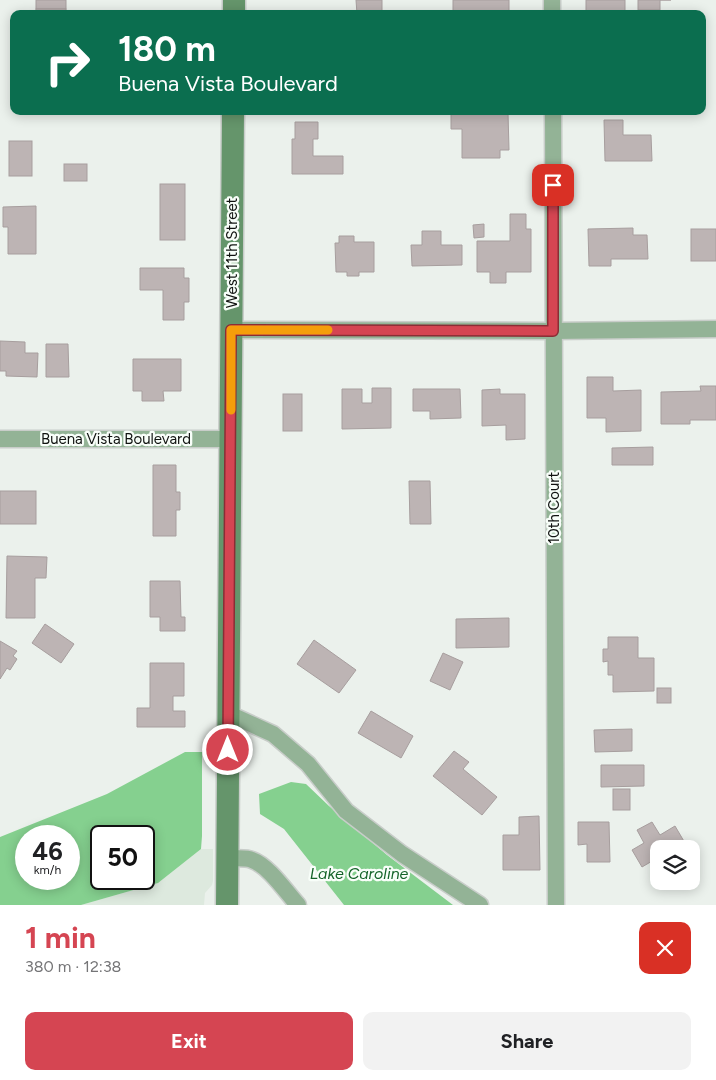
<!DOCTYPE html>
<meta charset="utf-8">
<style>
:root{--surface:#fff;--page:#f2f2f2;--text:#202124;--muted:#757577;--accent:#d54552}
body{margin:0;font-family:Figtree,sans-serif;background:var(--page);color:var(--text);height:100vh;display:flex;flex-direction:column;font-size:19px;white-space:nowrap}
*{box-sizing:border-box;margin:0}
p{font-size:16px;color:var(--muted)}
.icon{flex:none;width:28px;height:28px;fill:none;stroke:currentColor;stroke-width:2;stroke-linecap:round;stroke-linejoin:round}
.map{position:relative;height:905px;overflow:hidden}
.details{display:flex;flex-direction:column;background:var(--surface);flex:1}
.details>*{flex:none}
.guide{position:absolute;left:10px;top:10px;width:696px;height:105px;border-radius:10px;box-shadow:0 2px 12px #0003;background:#0b6e4f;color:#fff;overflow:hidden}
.tools{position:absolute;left:650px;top:840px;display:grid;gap:10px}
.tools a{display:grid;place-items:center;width:50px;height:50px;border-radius:10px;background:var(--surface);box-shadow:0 2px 12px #0003;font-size:25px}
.speed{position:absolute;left:15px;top:825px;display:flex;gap:10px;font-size:25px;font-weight:700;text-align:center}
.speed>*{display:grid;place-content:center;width:65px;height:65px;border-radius:50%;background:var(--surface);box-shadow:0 2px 12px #0003;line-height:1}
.speed small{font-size:12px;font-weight:400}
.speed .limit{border:2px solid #111;border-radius:8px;background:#fff;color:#111}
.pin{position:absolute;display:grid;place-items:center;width:42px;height:42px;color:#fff;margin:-21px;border-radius:10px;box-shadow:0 2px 8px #0006}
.me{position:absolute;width:55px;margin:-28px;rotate:0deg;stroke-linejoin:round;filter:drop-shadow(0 0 4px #0008)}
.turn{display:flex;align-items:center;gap:18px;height:105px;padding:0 25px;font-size:22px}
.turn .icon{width:65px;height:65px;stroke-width:2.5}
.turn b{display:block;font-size:35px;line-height:42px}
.round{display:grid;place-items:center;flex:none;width:52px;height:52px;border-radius:10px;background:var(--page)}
.head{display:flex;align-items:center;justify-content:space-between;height:85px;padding:0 25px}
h1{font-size:30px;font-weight:700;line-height:38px;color:var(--accent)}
.cta{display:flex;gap:10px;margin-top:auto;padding:10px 25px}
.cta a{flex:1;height:58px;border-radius:10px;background:var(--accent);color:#fff;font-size:20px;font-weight:700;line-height:58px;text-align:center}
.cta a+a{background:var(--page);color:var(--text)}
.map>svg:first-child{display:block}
</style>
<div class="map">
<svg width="716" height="905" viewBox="0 0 716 905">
<rect width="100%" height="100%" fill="#ebf1ec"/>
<path fill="#dde9de" d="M201,849H213V881L212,885L205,893L204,905H81L158,883Z"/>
<g fill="#85d08f" fill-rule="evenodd">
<path d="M185,752H202V836L201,849L158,883L81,905H0V837L107,794ZM26,836H69V879H26ZM101,836H144V879H101Z"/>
<path d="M291,782L306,784L329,806L387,855L453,905H344L284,829L260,814L259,794Z"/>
</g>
<g fill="#bdb4b4" stroke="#a79e9e">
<rect x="36" y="0" width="30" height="9"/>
<path d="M356,0H382V14H357Z"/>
<rect x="453" y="0" width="56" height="14"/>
<rect x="586" y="0" width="39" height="14"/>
<path d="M638,0H671H660V10H638Z"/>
<rect x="36" y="9" width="30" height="5"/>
<path d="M508,113L509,150H500V158H462V129H451V114Z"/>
<path d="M604,120H623V135H651L652,161H605Z"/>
<path d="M295,122H318V139H313V156H343V174H292V139H295Z"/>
<rect x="9" y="141" width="23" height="35"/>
<rect x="64" y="164" width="23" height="17"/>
<rect x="160" y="184" width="25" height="56"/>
<path d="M36,206V254H8V227H3V207Z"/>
<path d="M510,214H526V229H531V272H506V283H490V272H477V241H510Z"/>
<path d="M484,224V237L474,238L473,225Z"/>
<path d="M633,228V235H647L648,259H611V266H589L588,229Z"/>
<rect x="691" y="229" width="25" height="32"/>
<path d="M422,231H441V245H462V265L412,266L411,245H422Z"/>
<path d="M339,236H354V242H374V272H359V276H347V272H336L335,243H339Z"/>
<path d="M140,268H184V278H189V302H184V320H163V290H140Z"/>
<path d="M0,341L25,342V353H38L37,377L6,376V371H0Z"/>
<path d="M46,344H68L69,377H46Z"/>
<path d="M133,359H181V391H163L164,401H142V391H133Z"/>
<path d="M587,377H613V391L641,390V431L606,432V418H587Z"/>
<path d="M700,386H716V420H690V424H661V392L701,391Z"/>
<path d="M372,388H391V428L342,429V389H362V403H372Z"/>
<path d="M413,389H460L461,418L430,419V411H413Z"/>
<path d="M500,389V394H525V439L506,440V425L482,426V390Z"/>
<rect x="283" y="394" width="19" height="37"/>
<path d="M653,447V465H612V448Z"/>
<path d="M153,465H176V492H180V510H176V536H153Z"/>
<path d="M409,481H430L431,524H410Z"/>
<rect x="0" y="491" width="36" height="33"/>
<path d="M7,556L47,557L46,578H35V618H6Z"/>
<path d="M150,581H180L181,617H185V631H160V617H150Z"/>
<path d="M509,618V647L456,648V619Z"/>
<path d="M45,624L74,644L61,663L32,643Z"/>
<path d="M608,637H638V658H654V691L613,692V675H608V661L603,662V649H608Z"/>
<path d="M314,640L356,670L339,693L297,664Z"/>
<path d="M0,641L17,651L13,656L17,659L10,670L7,668L0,679Z"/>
<path d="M443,653L463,662L450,690L430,681Z"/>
<path d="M150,663H184V696H173V711H185V727H137V708H150Z"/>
<rect x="657" y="688" width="14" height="15"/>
<path d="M371,711L413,736L401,758L358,733Z"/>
<path d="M632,729V751L595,752L594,730Z"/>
<path d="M454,751L469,762L463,769L497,797L482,815L433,776Z"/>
<path d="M601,765H644V786L601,787Z"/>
<rect x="613" y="789" width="17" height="21"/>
<path d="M539,816L540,870H503V835H519V817Z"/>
<path d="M578,822H609L610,862H587V844L578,845Z"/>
<path d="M652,822L660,835L675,826L685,843L674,849H659V857L642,867L632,850L644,843L637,830Z"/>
</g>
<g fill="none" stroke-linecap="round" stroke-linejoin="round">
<defs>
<g id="street">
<path d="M552,0V14"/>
<path d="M553,111L556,905"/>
<path d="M231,330L553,331L716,329"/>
<path d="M0,439H231"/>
<path d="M229,714L273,734L308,764L346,811L402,854L480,905"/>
<path d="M228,858C235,859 245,857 252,860C269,866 286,892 298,905"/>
</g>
<g id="secondary">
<path d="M234,14V0"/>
<path d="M227,905L233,111"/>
</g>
</defs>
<use href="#street" stroke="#c8cdc9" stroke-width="19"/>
<use href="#secondary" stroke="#c8cdc9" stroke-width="25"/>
<use href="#street" stroke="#93b396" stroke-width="16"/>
<use href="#secondary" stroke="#65956b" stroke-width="22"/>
</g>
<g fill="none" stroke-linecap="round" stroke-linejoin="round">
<defs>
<path id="route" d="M228,750L231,330L553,331V185"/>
</defs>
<use href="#route" stroke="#8a2d35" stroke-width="12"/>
<use href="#route" stroke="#d54552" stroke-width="9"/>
<path stroke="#f59e0b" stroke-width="9" d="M231,410V330H328"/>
</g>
<g text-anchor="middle" stroke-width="4.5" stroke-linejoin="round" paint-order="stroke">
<g font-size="15" fill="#101210" stroke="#f8fef9">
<text transform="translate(232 253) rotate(-90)" y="5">West 11th Street</text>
<text x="116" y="444">Buena Vista Boulevard</text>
<text transform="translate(554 508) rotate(-90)" y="5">10th Court</text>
</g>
<g font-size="16" font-style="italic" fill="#146429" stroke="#f8fef9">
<text x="359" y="879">Lake Caroline</text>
</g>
</g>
</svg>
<div class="tools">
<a><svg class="icon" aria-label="layers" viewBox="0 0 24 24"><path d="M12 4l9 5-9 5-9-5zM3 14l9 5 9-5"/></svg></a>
</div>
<div class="speed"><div>46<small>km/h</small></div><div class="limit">50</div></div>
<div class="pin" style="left:553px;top:185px;background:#d93025"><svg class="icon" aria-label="arrive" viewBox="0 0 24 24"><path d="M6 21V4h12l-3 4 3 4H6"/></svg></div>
<svg class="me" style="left:228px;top:750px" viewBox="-20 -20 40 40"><circle r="17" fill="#d54552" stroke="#fff" stroke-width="3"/><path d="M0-11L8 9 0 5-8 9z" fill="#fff"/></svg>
<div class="guide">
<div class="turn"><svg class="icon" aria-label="right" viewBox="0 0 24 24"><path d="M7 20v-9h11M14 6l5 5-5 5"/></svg><div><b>180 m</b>Buena Vista Boulevard</div></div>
</div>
</div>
<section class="details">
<div class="head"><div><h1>1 min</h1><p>380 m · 12:38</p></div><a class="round" style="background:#d93025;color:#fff"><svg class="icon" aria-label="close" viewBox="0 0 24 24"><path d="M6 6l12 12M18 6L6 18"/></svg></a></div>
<div class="cta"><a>Exit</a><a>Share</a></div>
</section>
